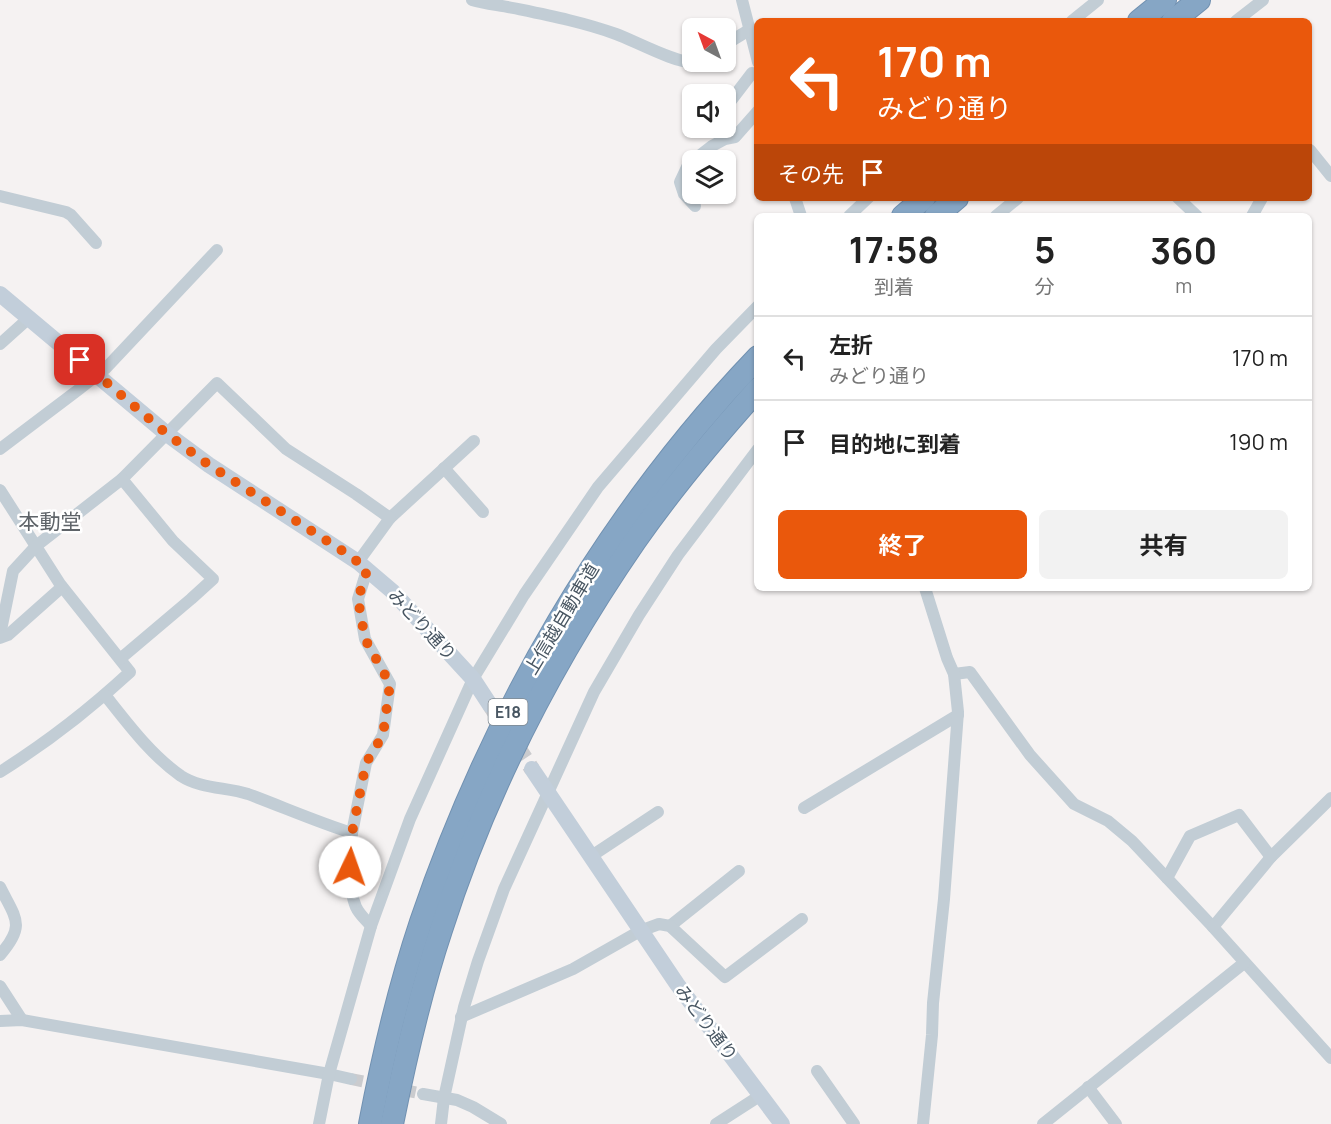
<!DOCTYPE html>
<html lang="ja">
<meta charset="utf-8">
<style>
:root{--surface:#fff;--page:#f2f2f2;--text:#222;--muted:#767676;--line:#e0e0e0;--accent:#ea580c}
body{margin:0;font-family:Manrope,"Noto Sans JP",sans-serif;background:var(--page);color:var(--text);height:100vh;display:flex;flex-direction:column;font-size:22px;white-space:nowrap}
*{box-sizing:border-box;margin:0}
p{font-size:20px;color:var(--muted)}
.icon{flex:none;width:33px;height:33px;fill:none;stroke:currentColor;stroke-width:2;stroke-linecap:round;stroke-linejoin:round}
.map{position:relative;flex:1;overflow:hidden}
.side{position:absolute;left:754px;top:213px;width:558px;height:378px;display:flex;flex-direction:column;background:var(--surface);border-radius:9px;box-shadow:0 2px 4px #0004}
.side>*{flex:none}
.top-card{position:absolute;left:754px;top:18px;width:558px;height:183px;border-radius:9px;box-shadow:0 2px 4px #0004;background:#ea580c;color:#fff;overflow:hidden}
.needle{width:39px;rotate:319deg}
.tools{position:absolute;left:682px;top:18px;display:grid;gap:12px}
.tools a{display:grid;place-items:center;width:54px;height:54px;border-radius:9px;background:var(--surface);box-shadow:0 2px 4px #0004;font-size:30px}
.pin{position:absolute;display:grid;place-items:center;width:51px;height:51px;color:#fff;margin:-26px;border-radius:12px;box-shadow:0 3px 9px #0006}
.me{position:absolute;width:66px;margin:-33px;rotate:3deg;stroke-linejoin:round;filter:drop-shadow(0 0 4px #0008)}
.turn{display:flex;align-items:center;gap:21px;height:126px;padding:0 24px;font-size:27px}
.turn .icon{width:78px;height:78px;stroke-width:2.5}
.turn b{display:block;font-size:42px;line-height:51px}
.then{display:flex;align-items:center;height:57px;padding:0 24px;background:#0003;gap:12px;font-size:22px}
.eta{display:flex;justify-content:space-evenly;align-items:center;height:102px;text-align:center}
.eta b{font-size:36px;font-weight:700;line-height:42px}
.primary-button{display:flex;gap:12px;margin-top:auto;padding:12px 24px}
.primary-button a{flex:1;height:69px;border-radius:9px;background:var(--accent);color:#fff;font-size:24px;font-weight:700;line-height:69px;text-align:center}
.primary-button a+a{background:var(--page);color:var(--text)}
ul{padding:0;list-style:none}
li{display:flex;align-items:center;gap:18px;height:84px;padding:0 24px;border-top:2px solid var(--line)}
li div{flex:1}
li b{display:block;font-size:22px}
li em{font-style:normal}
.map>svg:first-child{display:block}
</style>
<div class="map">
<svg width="1331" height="1124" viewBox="0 0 1331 1124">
<rect width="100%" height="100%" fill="#f5f2f2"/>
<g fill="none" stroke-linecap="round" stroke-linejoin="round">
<path stroke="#cacbce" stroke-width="12" stroke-dasharray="12 6" stroke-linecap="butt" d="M351,1079L423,1094"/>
<path stroke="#cacbce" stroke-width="16" stroke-dasharray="16 8" stroke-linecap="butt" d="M490,705L532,769"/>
<defs>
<g id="highway">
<path d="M1139,21L1165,0"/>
<path d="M1173,21L1199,0"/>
<path d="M903,216L924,198"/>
<path d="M936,216L957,198"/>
<path d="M370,1124C383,1056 399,988 421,922C492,713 605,517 758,357"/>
<path d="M392,1124C405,1059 420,993 441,930C485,792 553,660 635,541C672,488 714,438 758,389"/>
</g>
</defs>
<use href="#highway" stroke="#7191b1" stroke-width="24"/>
<g stroke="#c2cdd5" stroke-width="12">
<path d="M472,0C485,4 499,5 513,8C547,15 583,22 616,34C633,40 679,65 694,62"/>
<path d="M742,0L758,62"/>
<path d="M1072,21L1098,0"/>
<path d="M1236,21L1263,0"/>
<path d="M726,44L749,30"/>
<path d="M726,107L752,73L758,75"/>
<path d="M1310,150L1331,176"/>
<path d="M694,160L712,146L725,139L735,137L758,111"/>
<path d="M693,161L688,165L680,182L684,194L695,206"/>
<path d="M0,196L66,212L71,215L96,243"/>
<path d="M795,198L801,216"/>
<path d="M1178,198L1197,216"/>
<path d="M849,216L868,198"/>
<path d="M996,216L1018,198"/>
<path d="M1252,216L1262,198"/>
<path d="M0,344L29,318"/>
<path d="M0,449L78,390L106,368L217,250"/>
<path d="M444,468L483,512"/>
<path d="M0,490L60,584L130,672C90,709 46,743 0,772"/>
<path d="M390,518L474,441"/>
<path d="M0,635L13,571L36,546L122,479L217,383L286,449L356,494L390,518L358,562"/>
<path d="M0,638L8,635L62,587"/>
<path d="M120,659L191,599L213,579L173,541L122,479"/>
<path d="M954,674L970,672L1030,755L1074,804L1108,821L1132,841L1213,927L1331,1058"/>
<path d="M105,695C128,724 151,755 181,776C201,789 226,787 248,794C283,807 317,822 352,833C350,853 348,889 356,907C359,914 366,920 371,926"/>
<path d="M804,808L958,715"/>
<path d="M352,833L366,763L383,735L390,684L365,639L358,599L367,570"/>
<path d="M590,857L658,812"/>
<path d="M1167,878L1190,836L1239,815L1271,857"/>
<path d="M0,887C16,919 26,925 0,955"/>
<path d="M670,926L739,871"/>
<path d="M1213,927L1271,857L1331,798"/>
<path d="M0,986L22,1020"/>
<path d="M461,1017L573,969L640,931L659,924L670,926L725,977L802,919"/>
<path d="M0,1021L22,1020L329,1074L351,1079"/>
<path d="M817,1071L854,1124"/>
<path d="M1088,1087L1116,1124"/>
<path d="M423,1094L457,1100L473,1107L501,1124"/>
<path d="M319,1124L329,1074L371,926L410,819L473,679L524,595L598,487L716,349L758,306"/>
<path d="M441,1124L444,1098L464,1007L478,961L504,889L594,692L639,615L678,555L758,449"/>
<path d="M716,1124L761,1095"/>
<path d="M923,1124L932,1035L933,1003L944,899L958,712L954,674L947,658L925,588"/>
<path d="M1043,1124L1244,963"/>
</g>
<g stroke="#c2ceda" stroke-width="16">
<path d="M0,294L167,434L209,465L358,562L392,591L473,679L490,705"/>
<path d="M532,769L677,984L782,1124"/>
</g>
<use href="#highway" stroke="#86a6c5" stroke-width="22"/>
</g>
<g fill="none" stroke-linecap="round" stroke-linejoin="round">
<path stroke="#ea580c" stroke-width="10" stroke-dasharray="0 18" d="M80,360L167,434L209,465L352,557L367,570L358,599L365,639L390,684L383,735L366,763L352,833L350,867"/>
</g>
<g text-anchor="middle" stroke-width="5" stroke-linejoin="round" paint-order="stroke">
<rect fill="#fff" stroke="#7f8991" stroke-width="1.5" x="488.5" y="699" width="39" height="26" rx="4.5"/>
<g font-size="16" font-weight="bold" fill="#485662">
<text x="508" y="718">E18</text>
</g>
<g font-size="18" fill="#485662" stroke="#fff">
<text transform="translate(562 619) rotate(-59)" y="6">上信越自動車道</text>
<text transform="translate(422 625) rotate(47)" y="6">みどり通り</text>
<text transform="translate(706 1023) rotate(53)" y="6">みどり通り</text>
</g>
<g font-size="21" fill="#5e6368" stroke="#fff">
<text x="50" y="529">本動堂</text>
</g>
</g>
</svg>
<div class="tools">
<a><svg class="needle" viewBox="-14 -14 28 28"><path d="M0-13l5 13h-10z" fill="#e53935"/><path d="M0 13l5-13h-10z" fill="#767676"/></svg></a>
<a><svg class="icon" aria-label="sound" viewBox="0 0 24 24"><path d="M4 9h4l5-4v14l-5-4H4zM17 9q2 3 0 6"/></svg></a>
<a><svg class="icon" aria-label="layers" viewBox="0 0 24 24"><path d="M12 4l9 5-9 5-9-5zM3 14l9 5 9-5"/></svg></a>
</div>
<div class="pin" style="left:80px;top:360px;background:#d93025"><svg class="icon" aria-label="arrive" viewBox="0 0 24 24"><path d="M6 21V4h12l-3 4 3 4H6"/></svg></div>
<svg class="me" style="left:350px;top:867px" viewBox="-20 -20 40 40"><circle r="19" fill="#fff"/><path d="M0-13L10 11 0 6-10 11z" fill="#ea580c"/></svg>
<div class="top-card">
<div class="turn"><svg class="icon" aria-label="left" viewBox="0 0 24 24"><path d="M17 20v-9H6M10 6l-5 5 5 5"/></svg><div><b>170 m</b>みどり通り</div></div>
<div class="then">その先<svg class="icon" aria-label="arrive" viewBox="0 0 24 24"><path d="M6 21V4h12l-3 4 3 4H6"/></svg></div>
</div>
<section class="side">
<div class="eta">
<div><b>17:58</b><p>到着</p></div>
<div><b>5</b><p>分</p></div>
<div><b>360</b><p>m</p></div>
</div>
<ul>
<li><svg class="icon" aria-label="left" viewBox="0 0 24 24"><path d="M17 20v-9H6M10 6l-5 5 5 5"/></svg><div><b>左折</b><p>みどり通り</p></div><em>170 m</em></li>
<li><svg class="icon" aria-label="arrive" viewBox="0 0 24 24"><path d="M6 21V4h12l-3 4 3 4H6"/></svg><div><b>目的地に到着</b></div><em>190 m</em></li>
</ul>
<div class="primary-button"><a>終了</a><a>共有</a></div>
</section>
</div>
